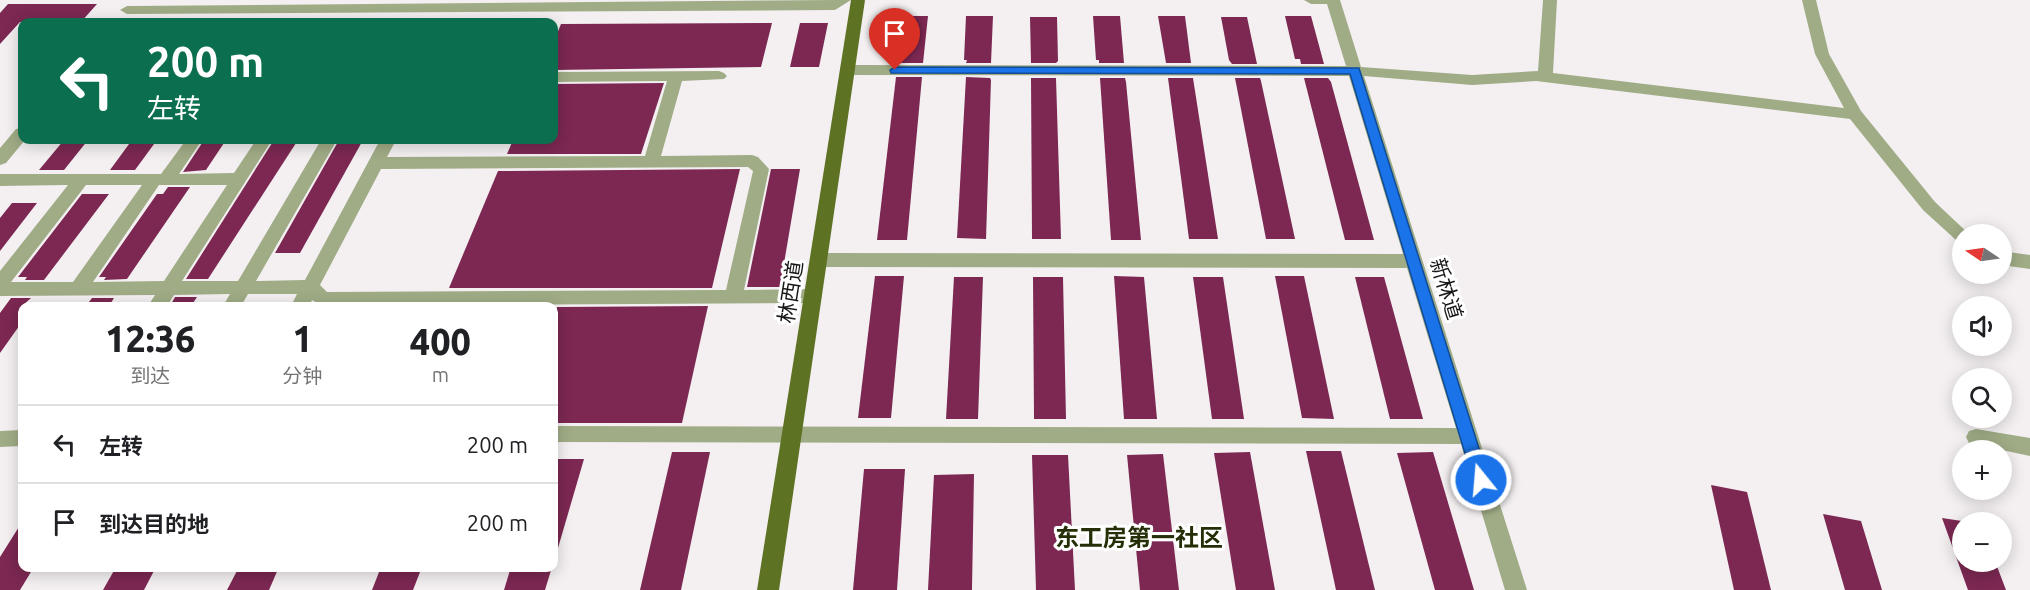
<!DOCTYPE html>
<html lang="zh">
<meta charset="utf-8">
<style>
:root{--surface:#fff;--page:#f2f2f2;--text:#202124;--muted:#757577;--line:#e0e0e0}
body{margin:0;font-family:Ubuntu,"Noto Sans SC",sans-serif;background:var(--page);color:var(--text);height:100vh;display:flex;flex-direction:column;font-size:22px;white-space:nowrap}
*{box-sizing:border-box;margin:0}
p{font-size:20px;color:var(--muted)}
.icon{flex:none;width:33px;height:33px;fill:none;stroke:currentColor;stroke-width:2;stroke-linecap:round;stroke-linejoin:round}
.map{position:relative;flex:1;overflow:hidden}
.panel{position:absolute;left:18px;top:302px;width:540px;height:270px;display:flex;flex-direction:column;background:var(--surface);border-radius:12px;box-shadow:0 3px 15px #0003}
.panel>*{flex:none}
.hud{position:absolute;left:18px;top:18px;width:540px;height:126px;border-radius:12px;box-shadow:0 3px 15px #0003;background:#0b6e4f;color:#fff;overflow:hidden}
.needle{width:39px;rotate:283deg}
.controls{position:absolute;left:1952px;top:224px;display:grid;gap:12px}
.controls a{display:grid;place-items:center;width:60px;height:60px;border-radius:50%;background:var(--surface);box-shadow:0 3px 15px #0003;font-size:30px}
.pin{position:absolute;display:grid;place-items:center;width:51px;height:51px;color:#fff;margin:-62px -26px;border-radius:50% 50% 50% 0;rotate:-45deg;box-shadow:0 0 6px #0007}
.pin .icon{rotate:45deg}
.me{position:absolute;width:66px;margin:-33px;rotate:343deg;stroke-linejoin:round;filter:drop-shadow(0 0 4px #0008)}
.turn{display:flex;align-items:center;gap:21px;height:126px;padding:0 30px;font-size:27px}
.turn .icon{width:78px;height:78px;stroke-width:2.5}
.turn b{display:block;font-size:42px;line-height:51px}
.eta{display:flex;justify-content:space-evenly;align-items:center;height:102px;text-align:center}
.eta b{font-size:36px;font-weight:800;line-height:42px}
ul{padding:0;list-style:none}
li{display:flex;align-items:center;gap:18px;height:78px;padding:0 30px;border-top:2px solid var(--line)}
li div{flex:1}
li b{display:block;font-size:22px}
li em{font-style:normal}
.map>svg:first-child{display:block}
</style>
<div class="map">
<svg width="2030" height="590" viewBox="0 0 2030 590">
<rect width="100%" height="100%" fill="#f4f0f2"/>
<g fill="#7c2852">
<path d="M8,4H97L81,22H20L0,44V13Z"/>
<path d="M902,16H928L923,63H898Z"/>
<path d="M966,16H993L991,63H966L967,60H964Z"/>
<path d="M1093,16H1120L1124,63H1099V60H1096Z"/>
<path d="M1158,16H1185L1191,63H1166Z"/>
<path d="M1285,16H1311L1324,64H1301L1300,59H1295Z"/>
<path d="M1030,17H1057L1058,61L1056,63H1031Z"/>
<path d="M1221,17H1247L1257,64H1232L1229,60Z"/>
<path d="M772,23L761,67L554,70V41L561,24Z"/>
<path d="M800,23H828L819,67H790Z"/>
<path d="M896,77H922L907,240H877Z"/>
<path d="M966,77L990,78L991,80L986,239L957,238Z"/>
<path d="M1031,78H1056L1061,239H1032Z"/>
<path d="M1100,78H1125L1126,82L1141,240H1111Z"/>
<path d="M1168,78H1193L1218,239H1189Z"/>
<path d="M1235,78H1260L1261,81L1295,239H1266Z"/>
<path d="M1304,78H1328L1331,82L1374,240H1345Z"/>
<path d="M664,83L641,154H507L513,140H554V84Z"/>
<path d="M64,140H88L64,170H39Z"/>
<path d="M132,140H157L135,170H110Z"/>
<path d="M204,140H226L206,170L183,172Z"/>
<path d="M274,140H298L208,279H186Z"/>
<path d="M339,140H363L300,253H275Z"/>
<path d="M740,169L712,288H449L498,171Z"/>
<path d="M771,169H800L780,287H747Z"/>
<path d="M168,187H190L127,279L104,280L106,277H99L157,194H163Z"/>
<path d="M82,194H109L44,280H25L27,277H18Z"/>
<path d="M12,203H37L0,251V218Z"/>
<path d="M875,276H904L891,418H858Z"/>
<path d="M1114,276L1144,277L1157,419H1124Z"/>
<path d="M1275,276H1304L1334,419L1302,418Z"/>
<path d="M954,277H983L978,419H946Z"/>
<path d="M1033,277H1063L1066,419H1034Z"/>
<path d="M1193,277H1223L1244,419H1212Z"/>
<path d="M1355,277H1384L1423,419H1390Z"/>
<path d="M175,297H197L191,306H170Z"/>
<path d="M11,298H31L22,306V322L0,353V313Z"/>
<path d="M92,298H114L109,306H86Z"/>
<path d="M708,306L682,423H554V317L557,307Z"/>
<path d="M1306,451H1341L1375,590H1336Z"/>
<path d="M672,452H710L681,590H640Z"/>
<path d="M1250,452L1275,590H1236L1214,453Z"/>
<path d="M1433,452L1474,590H1435L1397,453Z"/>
<path d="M1163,454L1179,590H1140L1127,455Z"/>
<path d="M1032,455H1068L1075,590H1036Z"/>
<path d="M554,459H584L558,548L554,547Z"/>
<path d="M864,469H905L897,590H853Z"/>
<path d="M974,474L972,590H928L934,475Z"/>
<path d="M1711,485L1747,492L1771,590H1734Z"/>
<path d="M1823,514L1861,521L1882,590H1845Z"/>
<path d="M1942,518L1962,521V561H1995L2006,590H1968Z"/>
<path d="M22,522V567H34L20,590H0V557Z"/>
<path d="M116,567H156L144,590H103Z"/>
<path d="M239,567H279L269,590H227Z"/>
<path d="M381,567H422L413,590H372Z"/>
<path d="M511,567H552L545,590H504Z"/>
</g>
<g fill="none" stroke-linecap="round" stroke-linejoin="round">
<g fill="#a0ac86" fill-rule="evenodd">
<path d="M835,0H851L835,10L127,14L120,10L127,6Z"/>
<path d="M1304,0H1340L1361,67L1472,75L1538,71L1543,0H1557L1553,73L1844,108L1815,54L1802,0H1816L1829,54L1861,111L1935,202L1969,234H1962V242L1956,240L1923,210L1850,119L1536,81L1472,85L1364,76L1527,590H1505L1461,444L554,442V426L1456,428L1407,268L819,267L813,265L810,260L813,255L819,253L1403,254L1349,76L849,75L842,70L849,65L1346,66L1327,4H1311Z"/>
<path d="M719,71L724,73L727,76L724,79L682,81L661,156L752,155L758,157L769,169L744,290L813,289L819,291L822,296L819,301L813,303L323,306L312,300L309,306H291L297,294H248L241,306H223L230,294L174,295L167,306H148L155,295L0,296V271L68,185L0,186V174H161L186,140H202L179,174L234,173L256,140H272L182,281H238L321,140H337L256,281L305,280L380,140H396L387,157L645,156L667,81L554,82V72ZM748,167L753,171L726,290L327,292L320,285L381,169ZM86,185H142L73,282H11ZM159,185H227L164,281L93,282Z"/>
<path d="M22,128V140H25L6,163L0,165V148L16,129Z"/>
<path d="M2001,251L2030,255V269L2001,265Z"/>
<path d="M1976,429L2030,438V456L1969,443L1966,437L1969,431Z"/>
<path d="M22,430V446L0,447V431Z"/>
</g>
<path fill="#5e7223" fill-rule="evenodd" d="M851,0H865L779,590H757Z"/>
</g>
<path fill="#1a73e8" stroke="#114b97" stroke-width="1.5" d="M895,67L1359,68L1489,480L1487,485L1481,486L1476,485L1473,480L1350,74L891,73L890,70Z"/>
<g text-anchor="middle" stroke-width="6" stroke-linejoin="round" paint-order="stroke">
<g font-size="21" fill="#181717" stroke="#fff">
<text transform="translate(1446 289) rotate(73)" y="7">新林道</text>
<text transform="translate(791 292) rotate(-81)" y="7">林西道</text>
</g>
<g font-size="24" font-weight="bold" fill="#242e07" stroke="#fff">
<text x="1139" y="546">东工房第一社区</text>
</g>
</g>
</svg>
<div class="controls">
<a><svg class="needle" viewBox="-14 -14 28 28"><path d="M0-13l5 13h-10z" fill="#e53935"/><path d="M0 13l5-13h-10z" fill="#757577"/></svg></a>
<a><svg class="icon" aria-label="sound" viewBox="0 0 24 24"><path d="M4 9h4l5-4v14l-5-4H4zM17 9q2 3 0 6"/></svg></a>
<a><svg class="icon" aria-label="search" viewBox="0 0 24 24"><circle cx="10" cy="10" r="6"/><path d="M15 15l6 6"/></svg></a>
<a>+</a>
<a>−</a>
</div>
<div class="pin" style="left:895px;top:70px;background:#d93025"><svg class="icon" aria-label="arrive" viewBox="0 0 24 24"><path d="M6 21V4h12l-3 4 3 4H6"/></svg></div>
<svg class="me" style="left:1481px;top:480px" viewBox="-20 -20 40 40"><circle r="17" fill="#1a73e8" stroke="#fff" stroke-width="3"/><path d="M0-11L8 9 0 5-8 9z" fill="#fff"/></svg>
<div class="hud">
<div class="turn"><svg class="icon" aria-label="left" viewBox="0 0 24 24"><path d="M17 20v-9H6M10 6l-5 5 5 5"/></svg><div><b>200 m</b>左转</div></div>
</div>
<section class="panel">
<div class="eta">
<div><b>12:36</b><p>到达</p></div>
<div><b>1</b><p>分钟</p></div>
<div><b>400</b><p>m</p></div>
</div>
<ul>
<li><svg class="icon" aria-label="left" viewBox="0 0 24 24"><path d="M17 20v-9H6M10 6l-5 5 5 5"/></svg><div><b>左转</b></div><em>200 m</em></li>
<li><svg class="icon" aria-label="arrive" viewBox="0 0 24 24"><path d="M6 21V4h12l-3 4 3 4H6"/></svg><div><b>到达目的地</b></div><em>200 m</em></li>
</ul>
</section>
</div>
